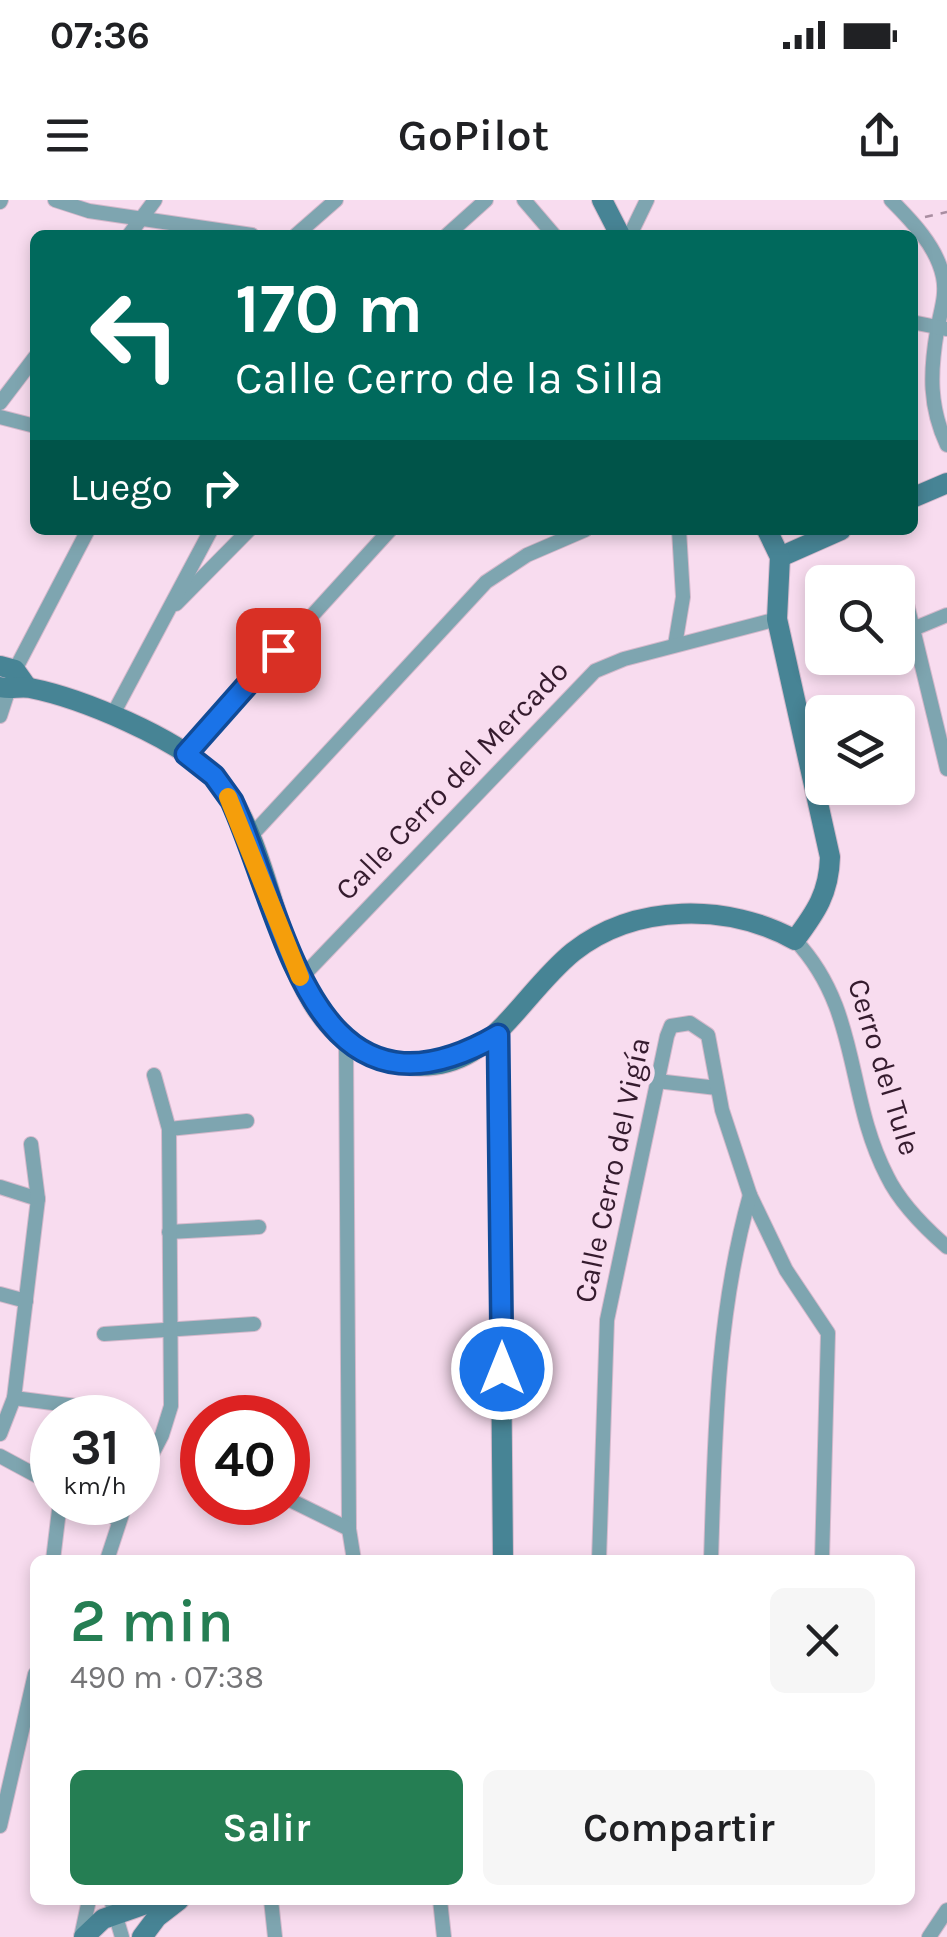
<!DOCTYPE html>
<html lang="es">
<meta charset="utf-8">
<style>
:root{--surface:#fff;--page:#f6f6f6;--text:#202124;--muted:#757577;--accent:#257e53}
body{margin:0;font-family:Karla,sans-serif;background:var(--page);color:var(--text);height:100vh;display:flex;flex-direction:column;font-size:38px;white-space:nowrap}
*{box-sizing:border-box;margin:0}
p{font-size:32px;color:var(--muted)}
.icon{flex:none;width:55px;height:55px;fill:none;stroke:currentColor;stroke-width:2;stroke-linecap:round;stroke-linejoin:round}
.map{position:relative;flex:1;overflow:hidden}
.side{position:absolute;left:30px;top:1355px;width:885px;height:350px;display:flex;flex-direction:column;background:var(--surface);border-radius:15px;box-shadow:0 5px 15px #0003}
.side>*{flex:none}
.hud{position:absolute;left:30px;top:30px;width:888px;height:305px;border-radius:15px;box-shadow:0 5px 15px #0003;background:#00695c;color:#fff;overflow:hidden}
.buttons{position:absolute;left:805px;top:365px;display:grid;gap:20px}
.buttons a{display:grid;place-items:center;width:110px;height:110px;border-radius:15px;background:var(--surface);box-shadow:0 5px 15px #0003;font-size:50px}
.speed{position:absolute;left:30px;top:1195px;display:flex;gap:20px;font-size:50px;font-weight:700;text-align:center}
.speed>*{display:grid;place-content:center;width:130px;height:130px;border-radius:50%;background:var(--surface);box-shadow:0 5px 15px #0003;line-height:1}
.speed small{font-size:25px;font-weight:400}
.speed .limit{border:15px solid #d22;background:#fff;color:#111}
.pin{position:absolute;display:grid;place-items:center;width:85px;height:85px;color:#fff;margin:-42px;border-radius:20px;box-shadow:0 5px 15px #0006}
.me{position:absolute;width:110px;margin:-55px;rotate:0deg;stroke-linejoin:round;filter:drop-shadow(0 0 8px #0008)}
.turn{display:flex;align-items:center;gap:35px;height:210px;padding:0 40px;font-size:45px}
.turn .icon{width:130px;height:130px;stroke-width:2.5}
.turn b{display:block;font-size:70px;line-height:85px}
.then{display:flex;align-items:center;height:95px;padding:0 40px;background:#0003;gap:20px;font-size:38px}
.round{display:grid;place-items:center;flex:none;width:105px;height:105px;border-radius:15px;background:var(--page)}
.summary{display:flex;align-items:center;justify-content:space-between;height:170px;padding:0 40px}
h1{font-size:60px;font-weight:600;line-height:75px;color:var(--accent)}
.button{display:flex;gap:20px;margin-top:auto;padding:20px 40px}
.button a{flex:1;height:115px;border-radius:15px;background:var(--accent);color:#fff;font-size:40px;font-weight:600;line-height:115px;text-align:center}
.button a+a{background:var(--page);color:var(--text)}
.status{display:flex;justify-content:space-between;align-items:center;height:70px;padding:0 50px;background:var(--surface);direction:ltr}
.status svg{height:28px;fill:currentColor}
header{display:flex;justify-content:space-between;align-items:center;height:130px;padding:0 40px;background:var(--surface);font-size:45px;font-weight:600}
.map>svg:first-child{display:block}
</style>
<div class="status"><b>07:36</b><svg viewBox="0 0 49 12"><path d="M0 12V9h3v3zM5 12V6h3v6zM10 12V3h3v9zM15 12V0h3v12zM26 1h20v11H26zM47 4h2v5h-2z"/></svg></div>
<header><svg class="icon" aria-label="menu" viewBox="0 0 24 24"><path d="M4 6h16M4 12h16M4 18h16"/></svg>GoPilot<svg class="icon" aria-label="share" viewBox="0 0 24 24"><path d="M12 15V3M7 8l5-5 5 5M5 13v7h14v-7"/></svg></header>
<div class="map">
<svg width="947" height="1737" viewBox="0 0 947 1737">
<rect width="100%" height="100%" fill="#f8dcef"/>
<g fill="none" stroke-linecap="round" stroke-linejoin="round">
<defs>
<g id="street">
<path d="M55,0L89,11L252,35"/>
<path d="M524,0L554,35"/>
<path d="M891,0C912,21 937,47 943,77C947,96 940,112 937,131C930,172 929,207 947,245"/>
<path d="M0,2L1,0"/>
<path d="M129,35L155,0"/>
<path d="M296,35L336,0"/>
<path d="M447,35L486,0"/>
<path d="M630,35L647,0"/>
<path d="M912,122L946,129"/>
<path d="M0,203L35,157"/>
<path d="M0,217L35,226"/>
<path d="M904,392L947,569"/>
<path d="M176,404L249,330"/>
<path d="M913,429L947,415"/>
<path d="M675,445L683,397L679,330"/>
<path d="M0,516L15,470L88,330"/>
<path d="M112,516L211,330"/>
<path d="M186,554L390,330"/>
<path d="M249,638L486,382L527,355L585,330"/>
<path d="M795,740C861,810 845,895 887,976C900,1003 924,1027 947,1047"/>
<path d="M301,778L595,471L624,459L777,419"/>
<path d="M346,842L349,1329L354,1360"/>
<path d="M657,881L717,888"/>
<path d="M169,929L247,921"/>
<path d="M0,987L38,999"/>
<path d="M169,1032L259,1027"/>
<path d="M0,1094L26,1101"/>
<path d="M104,1134L254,1124"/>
<path d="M14,1198L84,1207"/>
<path d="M0,1234L14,1198L38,999L31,944"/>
<path d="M0,1256L52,1284"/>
<path d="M138,1281L162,1235L171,1206L169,929L154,875"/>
<path d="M288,1299L349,1329"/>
<path d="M86,1302L117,1319"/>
<path d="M53,1360L60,1302"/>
<path d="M107,1360L126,1302"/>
<path d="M599,1360L607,1120L667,836L671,826L690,823L708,835L722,910L750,995L786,1070L828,1133L822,1360"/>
<path d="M711,1360C715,1236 716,1116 750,995"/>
<path d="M0,1626L35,1474"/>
<path d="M111,1700L122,1737"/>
<path d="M271,1700L275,1737"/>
<path d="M440,1700L444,1737"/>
<path d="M81,1737L89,1700"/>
<path d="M929,1737L947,1710"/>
</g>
<g id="secondary">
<path d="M602,0L620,35"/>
<path d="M912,298L947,283"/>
<path d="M780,357L841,330"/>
<path d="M0,466L15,470L27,487"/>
<path d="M0,487C10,490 20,486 30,488C81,498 177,538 213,575C288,651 267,832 390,862C486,885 513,801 573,752C635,703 728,703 795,740C816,712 829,693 830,657L777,419L780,357L767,330"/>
<path d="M498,835L503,1360"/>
<path d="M84,1737L103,1719L157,1700"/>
<path d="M142,1737L157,1717L179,1700"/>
</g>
</defs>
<use href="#street" stroke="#d5b9cc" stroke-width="16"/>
<use href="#secondary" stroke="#d5b9cc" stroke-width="22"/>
<path stroke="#a98ea1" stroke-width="2.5" stroke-dasharray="8 8" stroke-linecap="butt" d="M925,17L947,12"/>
<use href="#street" stroke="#7ea5b0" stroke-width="14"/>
<use href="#secondary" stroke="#478495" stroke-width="20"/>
</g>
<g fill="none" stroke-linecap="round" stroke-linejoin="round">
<defs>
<path id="route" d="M278,450L186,554L214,576L232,601C287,723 313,942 498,835L502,1169"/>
</defs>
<use href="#route" stroke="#114b97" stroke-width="25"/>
<use href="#route" stroke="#1a73e8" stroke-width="18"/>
<path stroke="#f59e0b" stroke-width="18" d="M228,597L300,777"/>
</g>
<g text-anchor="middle" stroke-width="9" stroke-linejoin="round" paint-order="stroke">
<g font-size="30" fill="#351b2e" stroke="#f8dcef">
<text transform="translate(452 580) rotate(-46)" y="10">Calle Cerro del Mercado</text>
<text transform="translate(884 867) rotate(73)" y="10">Cerro del Tule</text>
<text transform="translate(612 970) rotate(-78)" y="10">Calle Cerro del Vigía</text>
</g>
</g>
</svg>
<div class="buttons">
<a><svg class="icon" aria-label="search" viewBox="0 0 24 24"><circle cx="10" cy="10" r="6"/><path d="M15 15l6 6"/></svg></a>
<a><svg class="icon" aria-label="layers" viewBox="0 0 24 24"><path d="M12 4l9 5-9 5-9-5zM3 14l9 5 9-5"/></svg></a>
</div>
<div class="speed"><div>31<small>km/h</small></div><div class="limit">40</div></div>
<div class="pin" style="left:278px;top:450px;background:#d93025"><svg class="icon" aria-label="arrive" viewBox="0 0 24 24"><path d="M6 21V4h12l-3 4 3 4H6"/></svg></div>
<svg class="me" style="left:502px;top:1169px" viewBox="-20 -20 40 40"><circle r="17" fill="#1a73e8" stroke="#fff" stroke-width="3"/><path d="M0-11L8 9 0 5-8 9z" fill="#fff"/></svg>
<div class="hud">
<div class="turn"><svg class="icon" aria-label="left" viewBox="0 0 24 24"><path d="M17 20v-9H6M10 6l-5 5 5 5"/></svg><div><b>170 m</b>Calle Cerro de la Silla</div></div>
<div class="then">Luego<svg class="icon" aria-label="right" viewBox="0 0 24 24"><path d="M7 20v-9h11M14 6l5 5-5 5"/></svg></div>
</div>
<section class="side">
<div class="summary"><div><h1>2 min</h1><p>490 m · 07:38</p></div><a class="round"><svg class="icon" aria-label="close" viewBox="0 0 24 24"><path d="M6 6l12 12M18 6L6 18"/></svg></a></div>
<div class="button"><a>Salir</a><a>Compartir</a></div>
</section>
</div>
